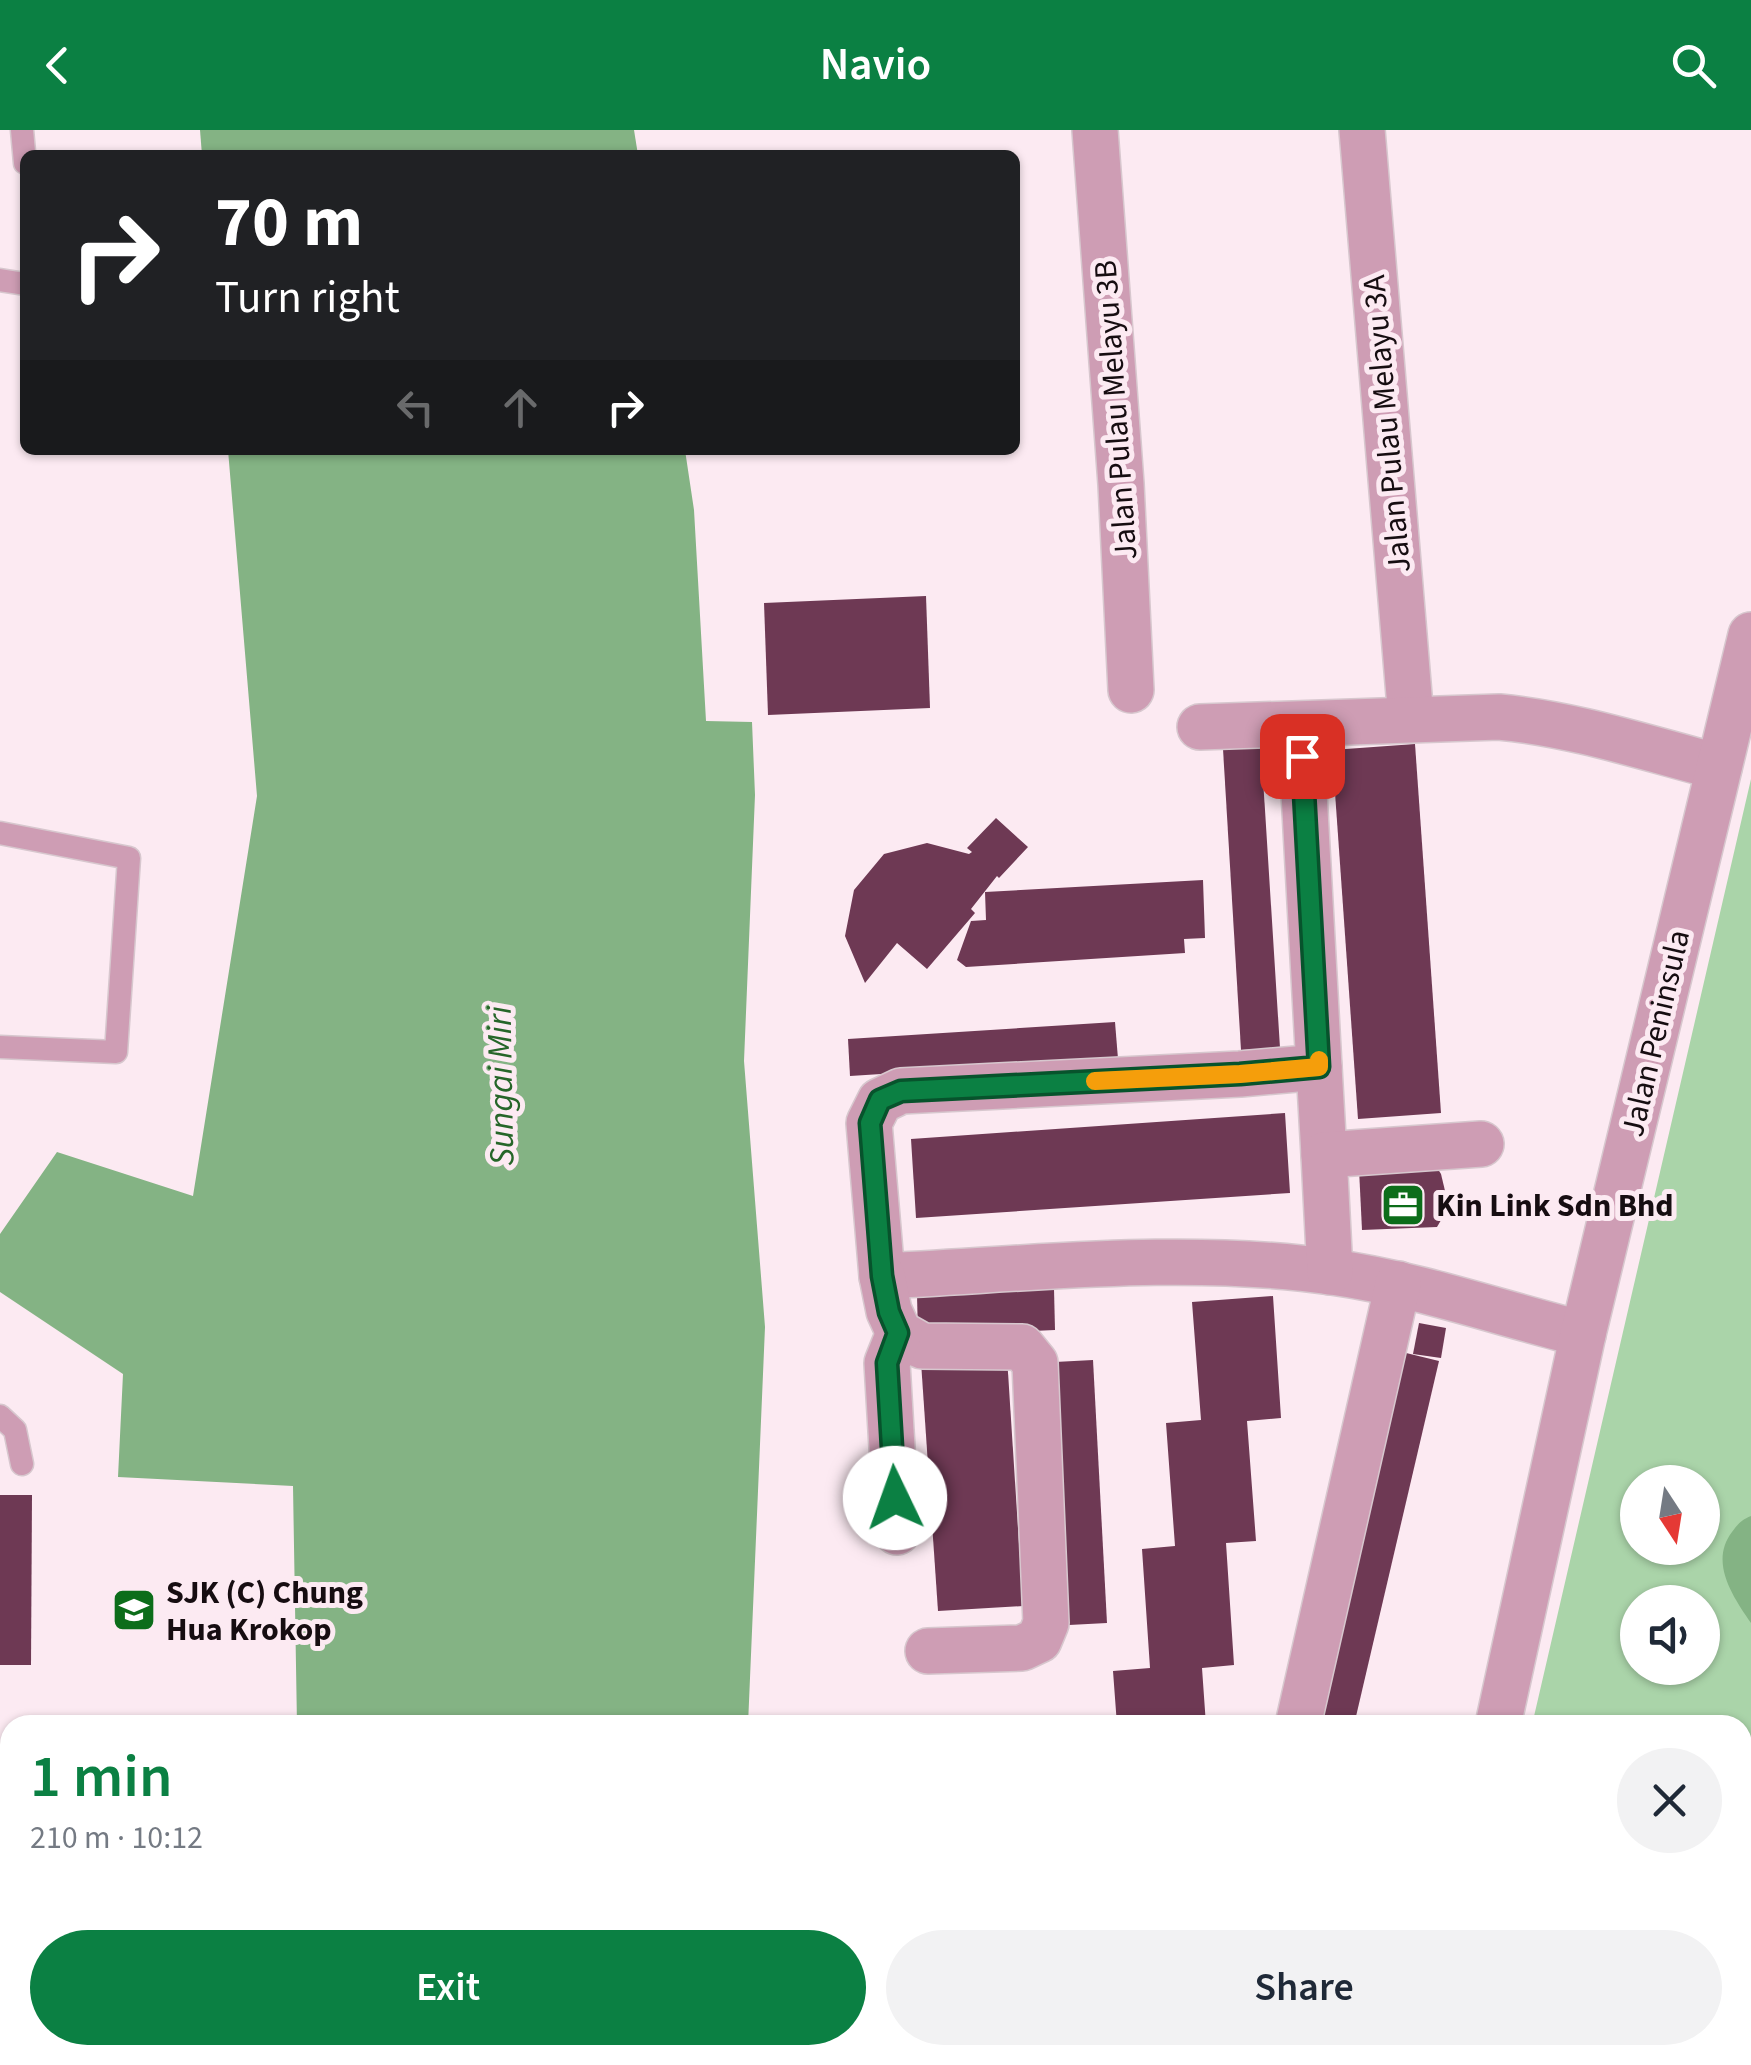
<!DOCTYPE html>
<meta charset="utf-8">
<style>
:root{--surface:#fff;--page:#f2f2f3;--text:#1f2937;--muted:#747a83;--accent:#0b8043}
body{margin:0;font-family:"Source Sans 3",sans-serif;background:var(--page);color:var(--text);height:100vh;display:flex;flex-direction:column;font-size:38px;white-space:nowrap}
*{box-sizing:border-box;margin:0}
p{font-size:32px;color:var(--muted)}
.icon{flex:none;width:55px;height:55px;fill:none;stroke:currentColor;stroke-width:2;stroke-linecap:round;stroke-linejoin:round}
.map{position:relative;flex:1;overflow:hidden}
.panel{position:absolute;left:0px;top:1585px;width:1752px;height:350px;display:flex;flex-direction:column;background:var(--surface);border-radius:30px 30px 0 0;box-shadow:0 2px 8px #0004}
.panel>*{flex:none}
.top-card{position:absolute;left:20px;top:20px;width:1000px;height:305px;border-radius:15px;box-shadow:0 2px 8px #0004;background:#202124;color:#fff;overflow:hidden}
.needle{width:65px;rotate:168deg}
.controls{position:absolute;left:1620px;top:1335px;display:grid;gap:20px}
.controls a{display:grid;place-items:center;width:100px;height:100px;border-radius:50%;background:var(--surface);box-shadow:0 2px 8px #0004;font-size:50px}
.pin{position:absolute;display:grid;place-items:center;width:85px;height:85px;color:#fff;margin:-42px;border-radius:20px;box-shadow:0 5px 15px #0006}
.me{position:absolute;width:110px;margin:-55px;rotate:357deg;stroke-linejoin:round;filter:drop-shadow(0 0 8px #0008)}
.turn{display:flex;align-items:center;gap:35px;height:210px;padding:0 30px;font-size:45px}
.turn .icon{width:130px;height:130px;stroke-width:2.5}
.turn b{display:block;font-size:70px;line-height:85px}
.lanes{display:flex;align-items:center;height:95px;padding:0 30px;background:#0003;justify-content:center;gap:50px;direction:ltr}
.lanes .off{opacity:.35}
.round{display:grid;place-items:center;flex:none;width:105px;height:105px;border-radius:52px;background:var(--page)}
.headline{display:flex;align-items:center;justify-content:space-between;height:170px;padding:0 30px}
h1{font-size:60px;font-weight:600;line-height:75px;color:var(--accent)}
.button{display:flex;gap:20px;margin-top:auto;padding:20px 30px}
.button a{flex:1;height:115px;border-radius:60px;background:var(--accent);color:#fff;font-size:40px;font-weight:600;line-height:115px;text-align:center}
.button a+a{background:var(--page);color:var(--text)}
header{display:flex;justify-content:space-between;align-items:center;height:130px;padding:0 30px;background:var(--accent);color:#fff;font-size:45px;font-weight:600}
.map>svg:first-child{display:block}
</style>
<header><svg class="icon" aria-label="back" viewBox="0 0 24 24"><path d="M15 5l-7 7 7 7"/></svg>Navio<svg class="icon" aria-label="search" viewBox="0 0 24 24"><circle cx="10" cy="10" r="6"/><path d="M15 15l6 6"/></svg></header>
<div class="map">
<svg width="1751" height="1935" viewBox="0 0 1751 1935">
<rect width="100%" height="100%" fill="#fceaf2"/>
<path fill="#aad4a9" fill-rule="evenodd" d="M1751,649V1935H1453L1455,1925H1742V1595H1532ZM1638,1352H1702V1418H1638ZM1638,1472H1702V1538H1638Z"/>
<g fill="#84b384">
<path d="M200,0H634L638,25H202Z"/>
<path d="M228,320H685L694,380L706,591L752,592L755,665L744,931L765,1197L748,1595H297L293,1356L118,1347L123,1244L0,1162V1104L57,1022L193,1066L257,666Z"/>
<path d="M1751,1386V1493C1733,1467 1709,1432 1732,1402C1738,1394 1741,1390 1751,1386Z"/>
<path d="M235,1925H771L770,1935H233Z"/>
</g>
<g fill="#6e3954">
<path d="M926,466L930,578L768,585L764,473Z"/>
<path d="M1415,614L1441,983L1358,989L1332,620Z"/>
<path d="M1261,617L1280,918L1241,920L1223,619Z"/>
<path d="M996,688L1028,717L999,748L997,746L971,779L975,783L927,839L897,813L865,853L845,806L854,760L884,724L927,713L969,724L972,722L967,718Z"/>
<path d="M1203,750L1205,808L1184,809L1185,823L966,837L957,830L971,791L986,790L985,762Z"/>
<path d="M1115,892L1118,929L850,946L848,909Z"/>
<path d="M1285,983L1290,1063L916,1088L911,1009Z"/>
<path d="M1434,1033L1441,1044L1446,1065L1444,1085L1437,1097L1362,1100L1359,1039Z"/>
<path d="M1054,1159L1055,1200L918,1206L917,1165Z"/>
<path d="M1273,1166L1281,1288L1247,1291L1256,1411L1226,1413L1234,1535L1202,1538L1206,1595H1117L1113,1541L1150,1538L1142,1419L1175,1416L1166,1293L1201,1290L1192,1172Z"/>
<path d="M1419,1193L1446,1198L1441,1228L1413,1224Z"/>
<path d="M1402,1222L1439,1231L1354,1595H1315Z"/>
<path d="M1007,1227L1023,1476L938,1481L921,1232Z"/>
<path d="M1093,1230L1107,1493L1069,1495L1055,1232Z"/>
<path d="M0,1365H32L31,1535H0Z"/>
<path d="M886,1925H1139L1141,1935H889Z"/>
<path d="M1238,1925H1277L1275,1935H1236Z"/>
</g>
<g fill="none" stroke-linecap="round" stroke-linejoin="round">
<defs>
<g id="service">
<path d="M22,0L25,33"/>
<path d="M0,150L25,154"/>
<path d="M0,703L129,728L116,922L0,917"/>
<path d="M0,1286L15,1300L22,1334"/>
</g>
<g id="minor">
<path d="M1095,0L1121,354L1131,560"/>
<path d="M1362,0L1411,589"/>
<path d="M1200,597L1499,587C1574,594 1646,618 1719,637"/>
<path d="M1302,626L1319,937L1240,944L901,961L880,971L869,993L882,1146C1030,1139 1185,1121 1332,1142C1417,1154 1499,1183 1583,1204"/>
<path d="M1319,937L1324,1025"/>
<path d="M1330,1142L1324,1025L1481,1014"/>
<path d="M882,1146L889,1181L899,1203L922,1216L1022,1217L1035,1233L1046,1493L1039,1510L1022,1518L928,1521"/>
<path d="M897,1402L887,1233L899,1203"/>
<path d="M1298,1595L1398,1154"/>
<path d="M1498,1595L1583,1204L1751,505"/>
<path d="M1220,1935L1222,1925"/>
<path d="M1424,1935L1426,1925"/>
</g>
</defs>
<use href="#service" stroke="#d7c7ce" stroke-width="25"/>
<use href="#minor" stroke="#d7c7ce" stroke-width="48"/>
<path stroke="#ab9ca3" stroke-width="6" stroke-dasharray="5 8" stroke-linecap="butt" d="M0,1621H10"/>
<use href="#service" stroke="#ce9db4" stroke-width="22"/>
<use href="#minor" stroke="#ce9db4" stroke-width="45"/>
</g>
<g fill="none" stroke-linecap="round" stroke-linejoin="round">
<defs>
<path id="route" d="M895,1368L887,1233L898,1203L889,1182L882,1146L870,993L880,970L901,961L1240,944L1319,937L1302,626"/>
</defs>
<use href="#route" stroke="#07532c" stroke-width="25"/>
<use href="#route" stroke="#0b8043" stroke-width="18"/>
<path stroke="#f59e0b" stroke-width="18" d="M1095,951L1240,944L1319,937V930"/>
</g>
<defs>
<symbol id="office-square" viewBox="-11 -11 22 22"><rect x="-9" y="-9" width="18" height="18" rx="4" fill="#0c6d1a" stroke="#fceaf2"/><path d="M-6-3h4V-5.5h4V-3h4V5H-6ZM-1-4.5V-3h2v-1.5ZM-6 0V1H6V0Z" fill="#fff"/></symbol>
<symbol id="school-square" viewBox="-11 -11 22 22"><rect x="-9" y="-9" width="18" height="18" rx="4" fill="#0c6d1a" stroke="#fceaf2"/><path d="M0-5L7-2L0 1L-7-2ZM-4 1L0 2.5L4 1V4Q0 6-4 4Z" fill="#fff"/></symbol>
</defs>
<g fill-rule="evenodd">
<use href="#office-square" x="1378" y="1050" width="50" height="50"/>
<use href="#school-square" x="109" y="1455" width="50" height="50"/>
</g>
<g text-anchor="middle" stroke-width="10" stroke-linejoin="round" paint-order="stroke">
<g font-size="32" fill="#160d11" stroke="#fceaf2">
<text transform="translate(1115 280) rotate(-94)" y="11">Jalan Pulau Melayu 3B</text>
<text transform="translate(1386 294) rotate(-95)" y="11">Jalan Pulau Melayu 3A</text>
<text transform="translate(1655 903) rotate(-77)" y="11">Jalan Peninsula</text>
</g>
<g font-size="32" font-weight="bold" fill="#160d11" stroke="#fceaf2" text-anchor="start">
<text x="1436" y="1086">Kin Link Sdn Bhd</text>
<text x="166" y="1473">SJK (C) Chung<tspan x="166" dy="37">Hua Krokop</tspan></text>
</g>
<g font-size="35" font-style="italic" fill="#266629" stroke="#fceaf2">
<text transform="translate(500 956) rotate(-91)" y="12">Sungai Miri</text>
</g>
</g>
</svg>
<div class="controls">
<a><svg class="needle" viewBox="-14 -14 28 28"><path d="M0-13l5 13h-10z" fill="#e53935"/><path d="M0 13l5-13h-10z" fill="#747a83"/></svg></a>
<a><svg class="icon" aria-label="sound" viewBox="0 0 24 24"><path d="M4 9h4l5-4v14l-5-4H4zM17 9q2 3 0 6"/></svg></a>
</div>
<div class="pin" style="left:1302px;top:626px;background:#d93025"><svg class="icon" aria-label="arrive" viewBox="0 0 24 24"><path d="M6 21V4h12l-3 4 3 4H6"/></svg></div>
<svg class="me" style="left:895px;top:1368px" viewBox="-20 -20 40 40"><circle r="19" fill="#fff"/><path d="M0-13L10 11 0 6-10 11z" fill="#0b8043"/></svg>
<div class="top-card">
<div class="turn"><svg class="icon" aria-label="right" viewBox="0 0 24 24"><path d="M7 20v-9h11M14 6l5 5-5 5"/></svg><div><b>70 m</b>Turn right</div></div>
<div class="lanes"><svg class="icon off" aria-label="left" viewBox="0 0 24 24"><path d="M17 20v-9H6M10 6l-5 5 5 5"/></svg><svg class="icon off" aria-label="ahead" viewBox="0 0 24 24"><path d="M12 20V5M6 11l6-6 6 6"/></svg><svg class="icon" aria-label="right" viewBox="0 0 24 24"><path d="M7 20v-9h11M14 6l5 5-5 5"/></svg></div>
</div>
<section class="panel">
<div class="headline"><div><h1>1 min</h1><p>210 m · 10:12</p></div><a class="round"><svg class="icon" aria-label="close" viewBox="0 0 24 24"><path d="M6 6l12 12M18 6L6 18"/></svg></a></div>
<div class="button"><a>Exit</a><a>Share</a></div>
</section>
</div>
